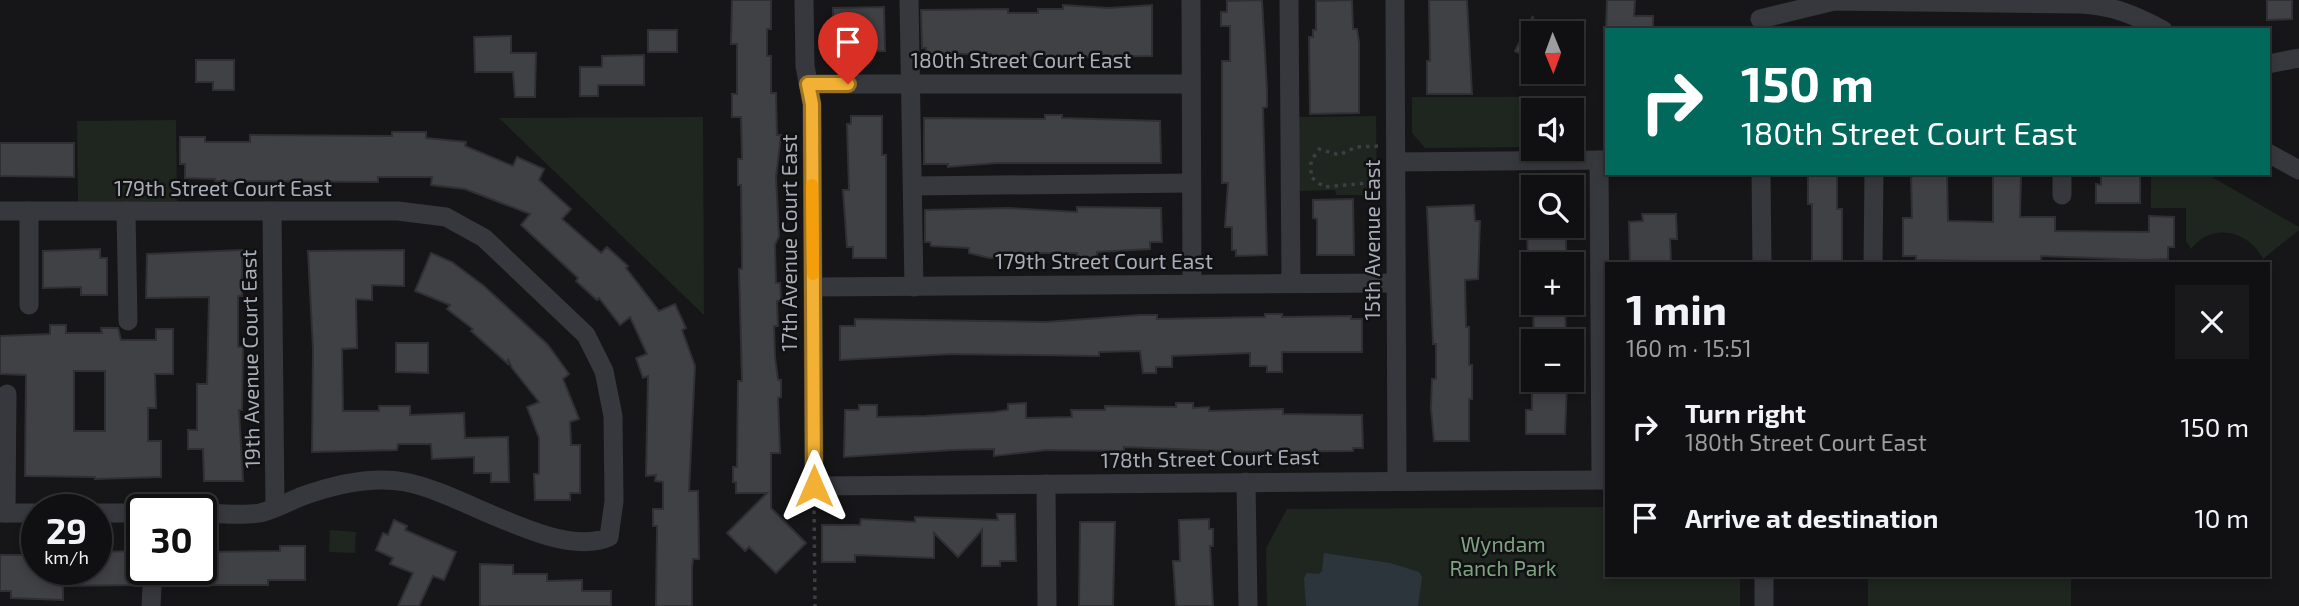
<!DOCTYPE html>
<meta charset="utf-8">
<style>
:root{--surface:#101012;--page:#19191b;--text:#f1f3f6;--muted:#9c9d9f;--line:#303032}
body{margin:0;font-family:"Exo 2",sans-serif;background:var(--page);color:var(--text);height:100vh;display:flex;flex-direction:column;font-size:26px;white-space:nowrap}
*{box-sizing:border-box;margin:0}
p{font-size:23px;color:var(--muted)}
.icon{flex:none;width:38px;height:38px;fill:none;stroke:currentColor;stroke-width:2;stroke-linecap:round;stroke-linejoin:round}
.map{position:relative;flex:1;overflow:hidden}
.side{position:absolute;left:1605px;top:262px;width:665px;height:315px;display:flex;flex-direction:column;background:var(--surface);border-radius:0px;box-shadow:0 4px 10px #0003,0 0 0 2px var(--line)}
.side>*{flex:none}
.guide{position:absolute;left:1605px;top:28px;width:665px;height:147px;border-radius:0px;box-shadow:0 4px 10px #0003,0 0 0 2px var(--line);background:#00695c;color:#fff;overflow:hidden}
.needle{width:46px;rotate:179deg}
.controls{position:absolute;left:1521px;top:21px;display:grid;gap:14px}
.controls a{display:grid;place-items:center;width:63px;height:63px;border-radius:0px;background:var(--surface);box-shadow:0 4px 10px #0003,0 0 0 2px var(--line);font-size:35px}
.speed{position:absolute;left:21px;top:494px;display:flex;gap:14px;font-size:35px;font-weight:700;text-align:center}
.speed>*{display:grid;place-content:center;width:91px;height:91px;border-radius:50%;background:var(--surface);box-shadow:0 4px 10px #0003,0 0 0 2px var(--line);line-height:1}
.speed small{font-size:18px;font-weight:400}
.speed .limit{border:4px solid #111;border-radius:10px;background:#fff;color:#111}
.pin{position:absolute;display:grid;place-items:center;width:60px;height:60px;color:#fff;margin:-72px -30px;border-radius:50% 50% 50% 0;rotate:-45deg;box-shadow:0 0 7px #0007}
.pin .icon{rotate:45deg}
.me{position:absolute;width:77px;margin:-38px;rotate:0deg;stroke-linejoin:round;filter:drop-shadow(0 0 5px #0008)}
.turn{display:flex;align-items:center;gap:24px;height:147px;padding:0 21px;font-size:32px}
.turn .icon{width:91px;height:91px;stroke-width:2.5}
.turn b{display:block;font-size:49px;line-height:60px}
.round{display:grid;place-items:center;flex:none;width:74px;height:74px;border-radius:0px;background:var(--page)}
.overview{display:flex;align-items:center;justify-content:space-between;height:119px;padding:0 21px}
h1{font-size:42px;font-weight:700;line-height:52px}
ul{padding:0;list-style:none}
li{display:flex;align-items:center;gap:21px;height:91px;padding:0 21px}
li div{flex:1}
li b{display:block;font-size:26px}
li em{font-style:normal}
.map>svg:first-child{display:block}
</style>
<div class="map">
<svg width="2299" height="606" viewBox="0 0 2299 606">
<rect width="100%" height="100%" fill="#161618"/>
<g fill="#1e261f">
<path d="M1412,97H1542V110H1533V147L1425,148L1412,133Z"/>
<path d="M1376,116L1377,195H1336L1335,190L1299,191L1298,117Z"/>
<path d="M703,117L704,315L499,118Z"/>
<path d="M176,120L177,201L78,202L77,121Z"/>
<path d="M2151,173H2205L2299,227V230L2263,259C2249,230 2211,222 2191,249L2186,241V208H2151Z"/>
<path d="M1606,507V576H1740V606H1267L1266,548L1287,509Z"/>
<path d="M330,530L356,532L355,553L329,552Z"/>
<rect x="1868" y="576" width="203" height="30"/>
</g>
<path fill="#2c353c" d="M1324,553L1390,563L1419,572L1422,577L1418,606H1306L1304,578L1307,573L1319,574L1322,571Z"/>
<g fill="#404145" stroke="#303034" stroke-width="2" fill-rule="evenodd">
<path d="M732,0H771V29H767V56H771V93H776L777,135H781L776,177L779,236L775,245L776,283H780L781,301H777L778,326H774L775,357L778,380H781V397L778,398L780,453H771V508L806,543L776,573L749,547L745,551L727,533L767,493H736V482H733V467H737L738,381H742L739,269H742L741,185H738V159H742L741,117H732V94H737V44H731Z"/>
<path d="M1262,0L1267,90V107L1263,108L1267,255L1236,256V250H1232V227H1225L1228,183H1222V61H1230V26H1221V12H1227V1Z"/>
<path d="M1352,0L1353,29H1357L1359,42V113L1310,114L1309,37H1313V30H1316V1Z"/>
<path d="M1429,0H1467L1472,94H1427V61H1430Z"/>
<path d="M1607,0H1635L1634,16H1653V30H1606Z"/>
<path d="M2267,0H2292V19L2267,20Z"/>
<path d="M1063,5L1109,8L1152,5V56L991,58V54H926V48H922L921,10L1008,9V13H1038V9H1063Z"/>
<path d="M884,7L885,51L833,52V8Z"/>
<path d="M1533,16V60L1515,51Z"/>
<rect x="648" y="30" width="29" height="22"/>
<path d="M511,36V53H536L535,97H515L513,72H475L474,37Z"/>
<path d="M644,55V85H598V96H580V67H602V56Z"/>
<path d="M196,60H234V90H213V82H196Z"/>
<path d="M1045,115H1062V118L1160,121L1161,163H997L948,167V164H924V118L1045,119Z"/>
<path d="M851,116H882V155H886V258H853V247H847L843,190H849L847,124H851Z"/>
<path d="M392,132H426V138L466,142L465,146L513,166L517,157L544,169L539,180L571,209L562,219L601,253L607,247L628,266L626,268L659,311L675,304L686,328L682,330L695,366L689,491H698L699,559H693L692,568V606H656L657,526H653V509H663V482L655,481L656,475L646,476L648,376L643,378L636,358L647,354L630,317L620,325L599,298L597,300L576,281L578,278L521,225L530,214L465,189L431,185L432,177H378V182L215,181V179L185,178V164H180V137H205V142H250V135L392,136Z"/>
<path d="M0,143H74V177L0,176Z"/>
<path d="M1911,173H1947L1948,221L1993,222V173H2021L2020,217H2055V231L2149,232V216L2174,217V247H2168V259L2144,260L2041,256V262L1916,260V256H1903V218H1912Z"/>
<path d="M2101,173H2140V203H2096V184L2101,185Z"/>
<path d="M1808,174H1837V209H1842V264H1812V204H1808Z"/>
<path d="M1353,199L1354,255H1317V219L1313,218V200Z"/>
<path d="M1474,205L1475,221H1480L1478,279L1465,280L1466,327H1469V365H1472V399H1469V441H1434L1431,408L1432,379H1436V344H1433L1427,207Z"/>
<path d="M1077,207L1161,208L1162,242H1150V249L1097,252V257H1077V253H1008V257L989,258L969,253V248L931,246L930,242H925V210L1008,208L1077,212Z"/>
<path d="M1642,214H1676L1677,239H1670L1671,264H1630L1629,222L1643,221Z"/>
<path d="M1527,226H1566V264H1528Z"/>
<path d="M100,249V258H107V295H81V287L43,288V251Z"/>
<path d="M242,250V296H238V347H243L242,410H239L243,481H204L203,449H188V430H197V384H207L209,297L146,298L147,254Z"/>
<path d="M404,250V286L372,285V300L356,299L357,348L342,349L343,411H379V406H410V415L464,413L465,438L508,437L509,482H491V473H474V457L432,459L431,444H398L397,450L312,452L313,349L308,251Z"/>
<path d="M431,253L452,262L484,286L548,345L569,374L563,379L579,419L570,422L571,445H580V493H570V500H535L534,474H539V438L527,407L539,402L512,368L508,359V364L471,331L473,329L447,309L450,305L415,291Z"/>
<path d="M1533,303H1565L1566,341H1534Z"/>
<path d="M1265,314H1282V317L1351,316V319H1362V352H1282V372H1267V366H1250V353L1172,356V367H1156V373H1143L1140,351L1099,352V356L952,354L840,360V326H855V319L1046,322L1140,315H1157V319L1265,317Z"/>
<path d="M50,325H66V333H102L101,328H118L121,340H156V329H173V374H155L156,408H148V441H161V477L95,479V477L25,476L26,375L0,374V336L50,334ZM74,371H105V431H74Z"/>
<path d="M396,343H428V373L396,372Z"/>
<path d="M1532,380H1567L1565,434H1526V410H1532Z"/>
<path d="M1026,403V418L1072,417L1071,410H1105V406L1176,407V403H1193V408L1209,407V411L1283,409V414L1362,415L1363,448H1353V451L1251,452L1124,447V451L1047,450L994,456V449L952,450L844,457L845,410H859V405H877V417L926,416L994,412L1008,410V404Z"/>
<path d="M997,514H1015L1016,561H1000V566H982V530L958,557L934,533V558L855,555V562H822V525H860L861,519L915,522V517L998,520Z"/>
<path d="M1209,519V529H1213V546H1210L1213,606H1176L1173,561H1180L1179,520Z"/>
<path d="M394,520L407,526L405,530L456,552L444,580L433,576L419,606H398L413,573L390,564L393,558L376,550L383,533L388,535Z"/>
<path d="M1080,522H1115L1113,606H1079Z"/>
<path d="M280,546H305V580H268V585H171V569H208V552L280,551Z"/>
<path d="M134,551V585L63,586V600L11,598V591H0V555H37V569H96V552Z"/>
<path d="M480,564L513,565V574H547V581L582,580V591H611V606H480Z"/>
</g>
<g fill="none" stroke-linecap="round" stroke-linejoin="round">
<g stroke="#3d3f44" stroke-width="3.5" stroke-dasharray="3.5 5" stroke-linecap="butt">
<path d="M1378,146L1356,147L1339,155L1319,149L1311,161V177L1324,187L1379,182"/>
<path d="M814,502L815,606"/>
</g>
<g stroke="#37383d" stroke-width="19">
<path d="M804,0L805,66L812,104L814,486L1606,480"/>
<path d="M909,0L914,287"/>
<path d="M1191,0L1192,284"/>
<path d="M1289,0L1291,283"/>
<path d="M1395,0L1397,480"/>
<path d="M1760,19L1834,1L2080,4C2111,5 2135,15 2163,30"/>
<path d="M2268,64L2299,58"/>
<path d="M808,84H1191"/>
<path d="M2268,153L2299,170"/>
<path d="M1599,160L1601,480"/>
<path d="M1396,162L1606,160"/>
<path d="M1761,173L1762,264"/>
<path d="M913,186L1191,183"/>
<path d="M2062,195V173"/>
<path d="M0,211H398L446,217L484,238L586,335L604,371L613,416L614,501L609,537C557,560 461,492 405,482C371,476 333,485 300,497C288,502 274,510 260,513C242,516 220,513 201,513"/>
<path d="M126,211L128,321"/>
<path d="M272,211L275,507"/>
<path d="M1873,264L1874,173"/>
<path d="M813,287L1396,283"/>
<path d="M29,305V211"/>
<path d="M1246,482L1248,606"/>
<path d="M1046,484L1047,606"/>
<path d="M0,513H37"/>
<path d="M6,513L7,394"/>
<path d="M96,513H142"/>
<path d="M1764,576V606"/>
<path d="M151,606L153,569"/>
</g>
</g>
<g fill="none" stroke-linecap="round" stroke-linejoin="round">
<defs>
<path id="route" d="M814,486L812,104L808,84H848"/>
</defs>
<use href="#route" stroke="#9d7322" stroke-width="18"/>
<use href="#route" stroke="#f2b134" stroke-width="12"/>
<path stroke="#f59e0b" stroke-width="12" d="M812,185L813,274"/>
</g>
<g text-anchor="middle" stroke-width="5" stroke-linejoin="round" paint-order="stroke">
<g font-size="21" fill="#a8adb8" stroke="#111113">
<text x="1021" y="68">180th Street Court East</text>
<text x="223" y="196">179th Street Court East</text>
<text transform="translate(1373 240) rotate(-90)" y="7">15th Avenue East</text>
<text transform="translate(790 243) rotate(-90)" y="7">17th Avenue Court East</text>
<text x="1104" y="269">179th Street Court East</text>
<text transform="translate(251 359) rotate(-91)" y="7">19th Avenue Court East</text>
<text transform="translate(1210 459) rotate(-1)" y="7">178th Street Court East</text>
</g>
<g font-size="21" fill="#7fa381" stroke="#111113">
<text x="1503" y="552">Wyndam<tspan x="1503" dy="24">Ranch Park</tspan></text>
</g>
</g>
</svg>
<div class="controls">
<a><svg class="needle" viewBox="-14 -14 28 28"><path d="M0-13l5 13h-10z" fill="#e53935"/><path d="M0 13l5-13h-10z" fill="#9c9d9f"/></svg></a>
<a><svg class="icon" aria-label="sound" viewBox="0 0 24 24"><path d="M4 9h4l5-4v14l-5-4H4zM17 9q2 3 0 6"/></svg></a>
<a><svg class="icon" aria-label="search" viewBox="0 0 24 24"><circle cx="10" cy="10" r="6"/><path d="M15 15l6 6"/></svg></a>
<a>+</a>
<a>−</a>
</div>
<div class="speed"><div>29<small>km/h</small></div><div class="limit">30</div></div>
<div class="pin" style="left:848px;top:84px;background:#d93025"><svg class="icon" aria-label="arrive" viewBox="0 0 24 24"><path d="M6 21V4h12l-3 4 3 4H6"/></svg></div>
<svg class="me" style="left:814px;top:486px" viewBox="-20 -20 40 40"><path d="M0-17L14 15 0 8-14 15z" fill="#f2b134" stroke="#fff" stroke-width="4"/></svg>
<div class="guide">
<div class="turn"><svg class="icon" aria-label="right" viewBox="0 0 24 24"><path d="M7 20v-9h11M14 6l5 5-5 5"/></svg><div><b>150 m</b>180th Street Court East</div></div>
</div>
<section class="side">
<div class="overview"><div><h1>1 min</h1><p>160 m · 15:51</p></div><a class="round"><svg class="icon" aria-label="close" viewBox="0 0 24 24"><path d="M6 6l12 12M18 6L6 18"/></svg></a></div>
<ul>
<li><svg class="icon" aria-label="right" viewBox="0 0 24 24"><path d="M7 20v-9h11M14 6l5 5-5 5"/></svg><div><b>Turn right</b><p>180th Street Court East</p></div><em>150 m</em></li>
<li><svg class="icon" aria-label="arrive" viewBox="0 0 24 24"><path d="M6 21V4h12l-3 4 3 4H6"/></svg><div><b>Arrive at destination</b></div><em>10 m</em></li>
</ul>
</section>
</div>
